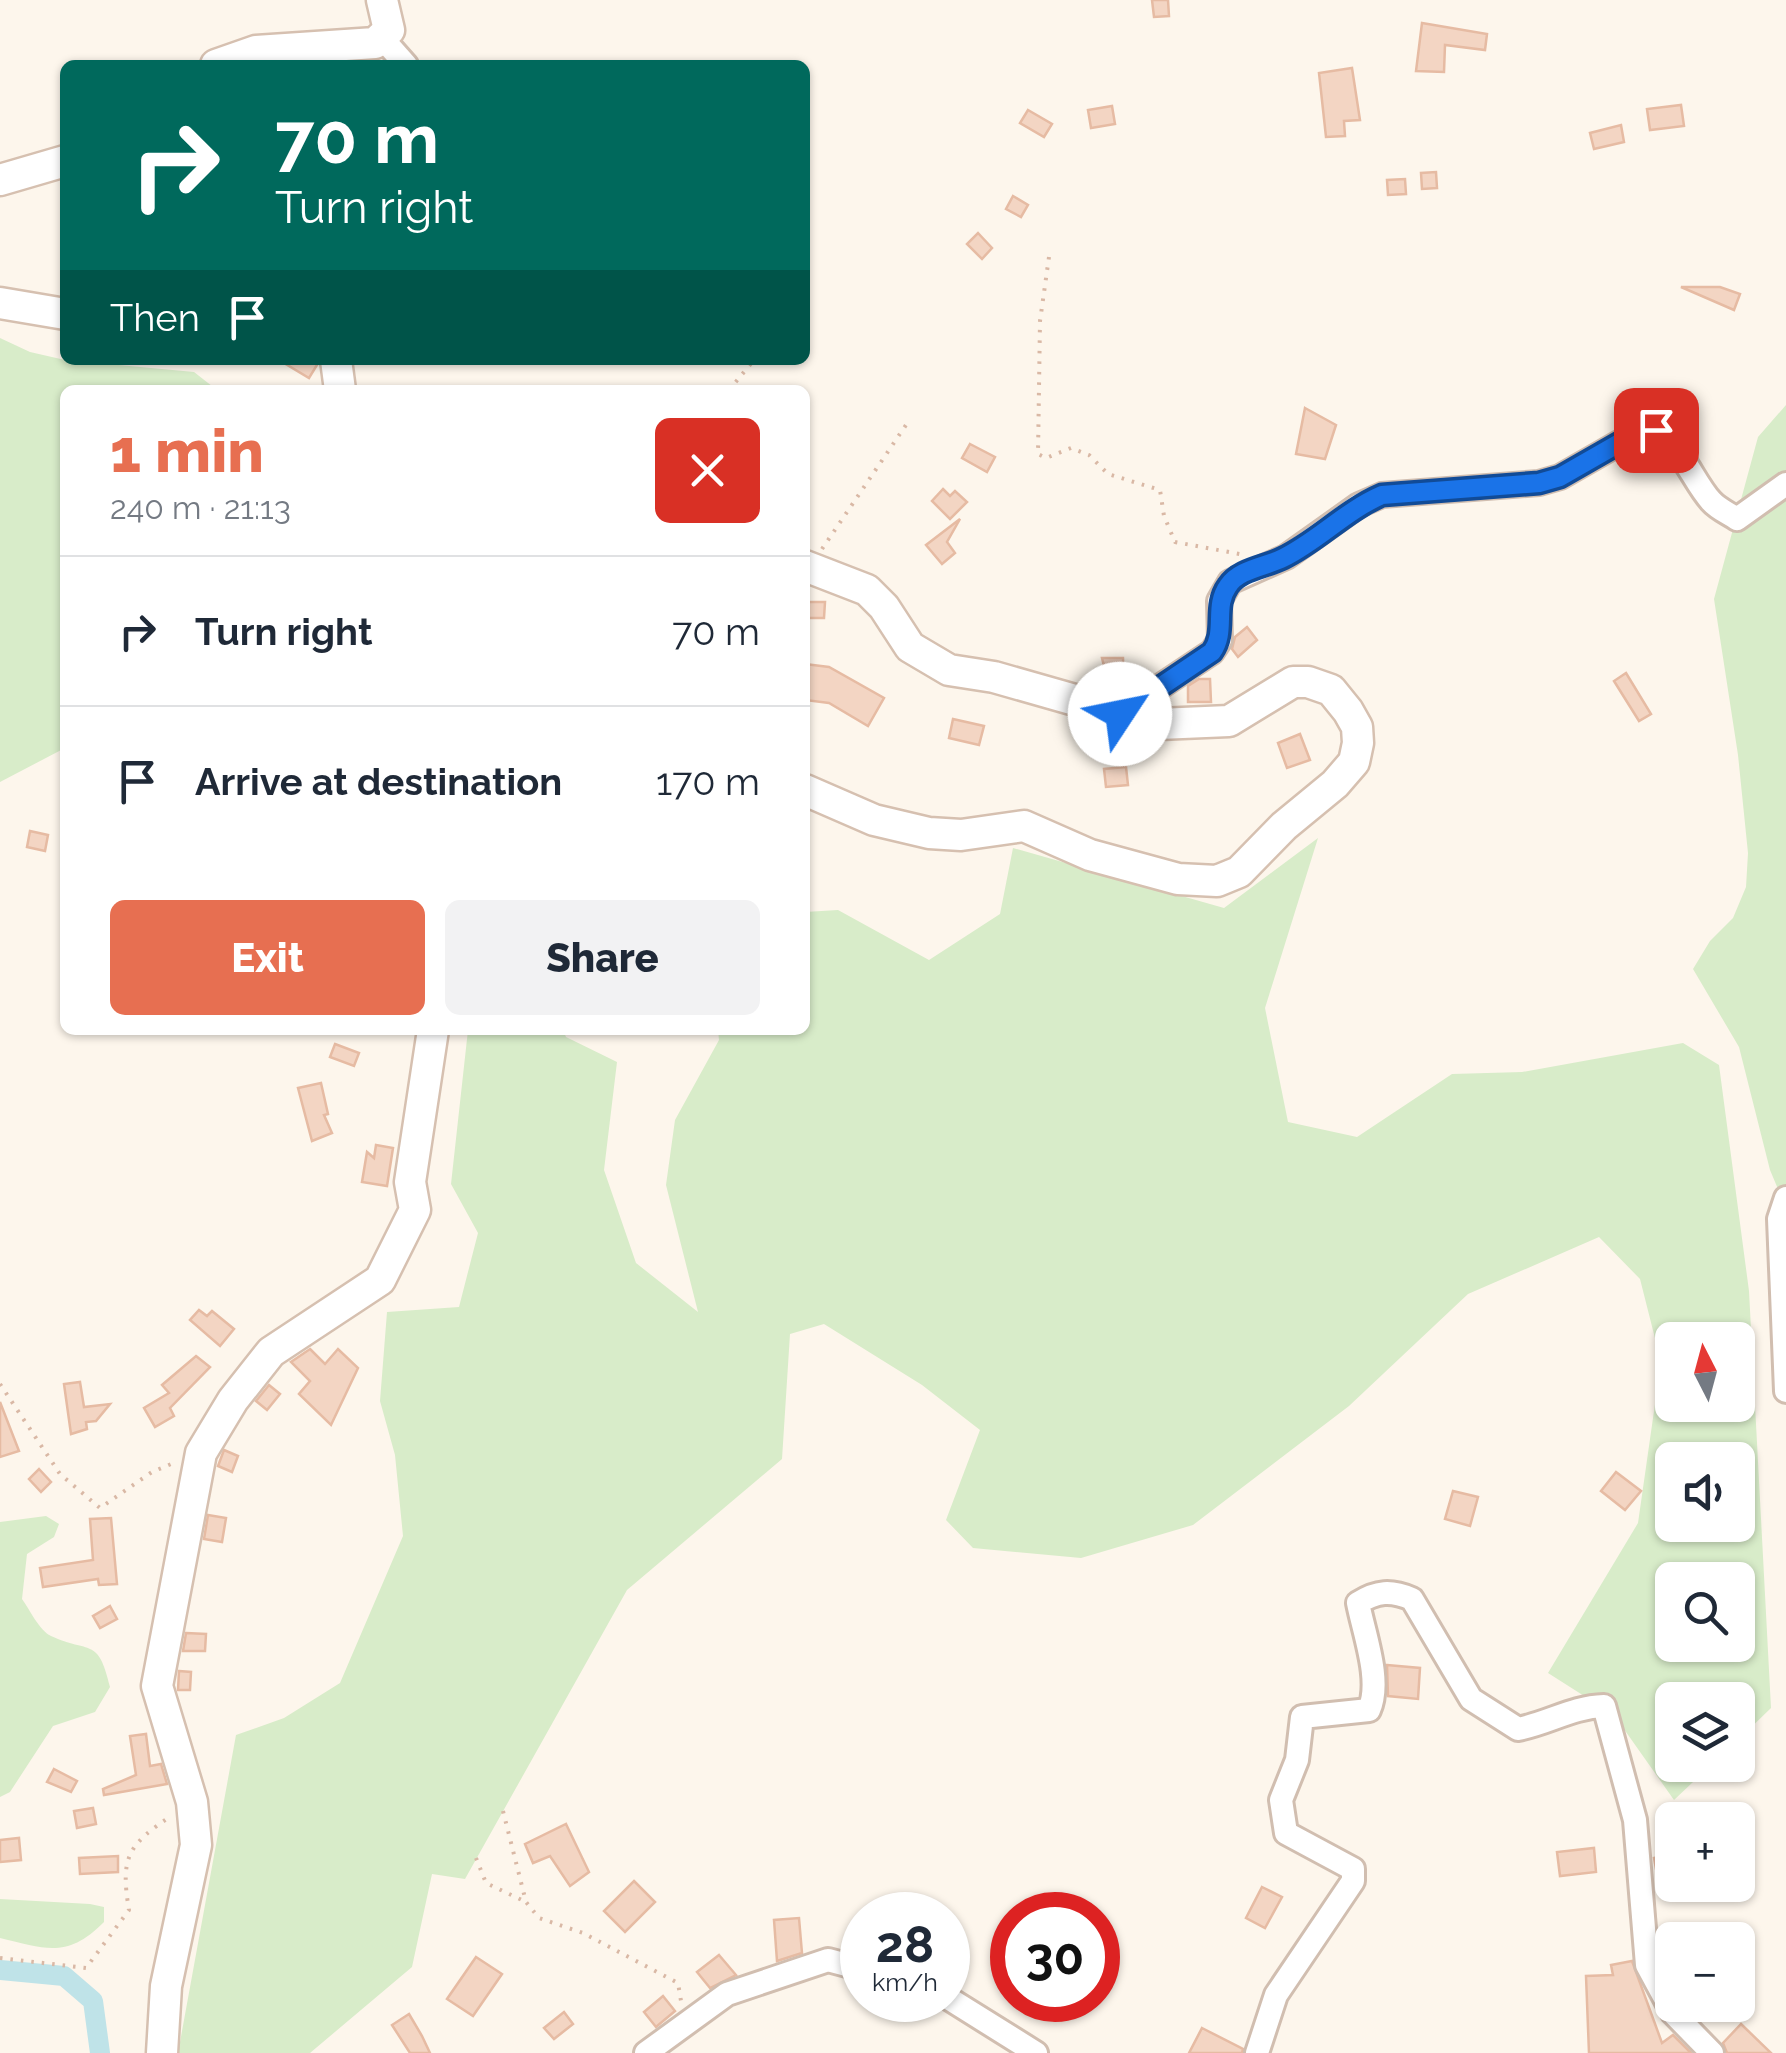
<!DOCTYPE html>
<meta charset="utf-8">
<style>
:root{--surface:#fff;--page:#f2f2f3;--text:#1f2937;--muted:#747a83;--line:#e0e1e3;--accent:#e76f51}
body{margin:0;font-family:Raleway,sans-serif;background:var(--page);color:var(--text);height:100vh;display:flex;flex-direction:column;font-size:38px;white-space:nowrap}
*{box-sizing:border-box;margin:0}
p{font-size:32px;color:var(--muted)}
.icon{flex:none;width:55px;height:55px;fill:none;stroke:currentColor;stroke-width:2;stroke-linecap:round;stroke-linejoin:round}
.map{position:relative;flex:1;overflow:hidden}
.panel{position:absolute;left:60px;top:385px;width:750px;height:650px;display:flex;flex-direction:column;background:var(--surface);border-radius:15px;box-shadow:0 2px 8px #0004}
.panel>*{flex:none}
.guide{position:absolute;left:60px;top:60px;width:750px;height:305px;border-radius:15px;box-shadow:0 2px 8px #0004;background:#00695c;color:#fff;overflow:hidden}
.needle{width:65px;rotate:354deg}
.buttons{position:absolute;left:1655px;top:1322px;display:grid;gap:20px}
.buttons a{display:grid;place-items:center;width:100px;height:100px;border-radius:15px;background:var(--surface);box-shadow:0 2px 8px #0004;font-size:50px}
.speed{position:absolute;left:840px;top:1892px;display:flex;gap:20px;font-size:50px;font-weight:700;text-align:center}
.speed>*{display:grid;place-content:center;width:130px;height:130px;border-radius:50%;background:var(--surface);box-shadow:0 2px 8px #0004;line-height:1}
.speed small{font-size:25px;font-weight:400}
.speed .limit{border:15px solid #d22;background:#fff;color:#111}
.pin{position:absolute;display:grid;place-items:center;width:85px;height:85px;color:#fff;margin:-42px;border-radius:20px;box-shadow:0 5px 15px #0006}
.me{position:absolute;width:110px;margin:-55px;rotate:56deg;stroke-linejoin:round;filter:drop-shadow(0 0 8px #0008)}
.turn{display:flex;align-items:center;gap:35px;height:210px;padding:0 50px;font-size:45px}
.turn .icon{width:130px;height:130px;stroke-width:2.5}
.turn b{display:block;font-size:70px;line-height:85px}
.then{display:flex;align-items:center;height:95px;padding:0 50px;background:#0003;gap:20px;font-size:38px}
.round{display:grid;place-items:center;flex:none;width:105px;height:105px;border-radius:15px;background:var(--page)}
.overview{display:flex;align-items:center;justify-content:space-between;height:170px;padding:0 50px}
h1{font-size:60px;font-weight:800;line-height:75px;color:var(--accent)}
.cta{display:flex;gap:20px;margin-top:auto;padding:20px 50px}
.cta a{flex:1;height:115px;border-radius:15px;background:var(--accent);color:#fff;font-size:40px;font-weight:800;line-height:115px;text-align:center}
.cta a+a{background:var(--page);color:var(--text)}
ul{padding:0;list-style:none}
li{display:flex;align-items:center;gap:30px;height:150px;padding:0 50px;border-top:2px solid var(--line)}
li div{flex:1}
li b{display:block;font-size:38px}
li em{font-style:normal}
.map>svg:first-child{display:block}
</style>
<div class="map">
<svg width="1786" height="2053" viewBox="0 0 1786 2053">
<rect width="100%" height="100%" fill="#fdf6ec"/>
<g fill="#d8ecc9" fill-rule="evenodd">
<path d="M0,338L30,352L65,360L194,372L217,390H65V748L0,782Z"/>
<path d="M1786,405V1208L1770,1170L1739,1047L1693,969L1710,941L1733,918L1746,887L1748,853L1738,755L1714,599L1758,437Z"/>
<path d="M1318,838L1265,1008L1288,1122L1357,1137L1452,1074L1522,1072L1683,1043L1719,1065L1749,1291L1771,1708L1738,1740V1700H1672V1765H1711L1674,1800L1614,1715L1548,1673L1638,1523L1661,1362L1640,1279L1599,1237L1468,1294L1349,1406L1193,1525L1081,1558L973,1548L946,1520L980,1430L922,1385L824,1324L790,1334L782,1459L627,1590L465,1879L432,1874L412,1967L310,2053H178L236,1735L284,1718L340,1683L403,1536L395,1455L380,1401L387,1312L459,1307L478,1233L451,1184L468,1030H563L566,1037L617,1062L604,1170L636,1263L698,1312L666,1185L675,1120L719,1040L718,1030H805V912L838,910L929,960L1000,914L1013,848L1224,908ZM1672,1340H1738V1405H1672ZM1672,1460H1738V1525H1672ZM1672,1580H1738V1645H1672Z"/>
<path d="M46,1516L59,1524L54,1537L27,1554L22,1599C30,1610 39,1630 51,1636C90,1654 98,1636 110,1687L95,1712L53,1726L10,1792L0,1797V1522Z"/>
<path d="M0,1899L90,1904L104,1907V1922C67,1959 47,1949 0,1938Z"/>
</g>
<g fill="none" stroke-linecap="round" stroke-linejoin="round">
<path stroke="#bfe3e8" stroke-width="20" d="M0,1970L64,1976L93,2001L100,2053"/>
</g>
<g fill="#f3d5c3" stroke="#e6bba3" stroke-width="2.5">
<path d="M1152,0H1168L1169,16L1154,17Z"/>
<path d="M1422,23L1487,34L1485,50L1445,45L1444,72L1416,71Z"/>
<path d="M1352,68L1360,120L1344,121L1345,136L1326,137L1319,73Z"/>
<path d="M1681,105L1684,126L1650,130L1647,109Z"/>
<path d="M1112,106L1115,124L1091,128L1088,110Z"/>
<path d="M1028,110L1052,124L1044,137L1020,123Z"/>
<path d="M1621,125L1624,142L1594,149L1590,133Z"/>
<path d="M1436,172L1437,188L1422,189L1421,173Z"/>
<path d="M1405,179L1406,194L1388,195L1387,180Z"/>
<path d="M1013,196L1028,205L1021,217L1006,209Z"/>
<path d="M978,233L992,248L982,259L967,244Z"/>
<path d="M1681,287H1720L1740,294L1734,310Z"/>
<path d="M279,360H309L317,365L309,378Z"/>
<path d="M1305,408L1336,425L1325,459L1296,454Z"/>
<path d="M970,444L995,457L987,472L962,458Z"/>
<path d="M943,489L950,496L955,491L967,502L950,519L932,501Z"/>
<path d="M960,519L947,542L955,553L942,564L926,545Z"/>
<path d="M805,602H825L824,618H805Z"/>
<path d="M1247,627L1257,640L1238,657L1232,649L1235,637Z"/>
<path d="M1102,658H1123L1124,685L1109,686Z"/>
<path d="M805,664L829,667L884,698L868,726L829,703L805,700Z"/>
<path d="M1626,673L1651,714L1639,721L1614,681Z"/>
<path d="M1199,679H1210L1211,702H1188V686Z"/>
<path d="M953,719L984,726L979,745L949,738Z"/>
<path d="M1300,734L1310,760L1287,768L1278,743Z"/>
<path d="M1126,767L1128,785L1106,787L1104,769Z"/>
<path d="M30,831L48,835L45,851L27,847Z"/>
<path d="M335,1044L359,1053L354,1066L330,1057Z"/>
<path d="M321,1083L328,1114L324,1115L332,1133L312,1141L298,1088Z"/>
<path d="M376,1145L393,1148L387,1186L362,1182L367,1152L374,1158Z"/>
<path d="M199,1310L207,1316L212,1311L234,1329L220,1346L190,1320Z"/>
<path d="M310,1349L325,1364L338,1349L358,1368L331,1425L299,1394L310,1381L291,1362Z"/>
<path d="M196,1356L210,1367L170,1408L174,1416L155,1427L144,1408L169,1393L162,1385Z"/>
<path d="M80,1382L84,1407L110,1404L96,1421L86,1422L87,1429L71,1434L64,1384Z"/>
<path d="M269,1385L280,1394L267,1410L256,1401Z"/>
<path d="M0,1402L19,1451L0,1457Z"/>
<path d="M224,1450L238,1456L232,1472L218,1466Z"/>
<path d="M39,1469L51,1482L41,1492L29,1479Z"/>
<path d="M1616,1472L1641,1491L1625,1510L1601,1491Z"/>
<path d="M1453,1491L1478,1497L1470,1526L1445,1519Z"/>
<path d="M208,1515L226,1518L222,1542L204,1539Z"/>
<path d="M111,1518L117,1584L99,1585L98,1579L43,1587L40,1568L93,1560L90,1519Z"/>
<path d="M110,1606L117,1619L100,1628L93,1616Z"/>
<path d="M186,1633L206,1634L205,1651H183Z"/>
<path d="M1387,1665L1420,1668L1418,1699L1388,1696Z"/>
<path d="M179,1671L191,1672L190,1690H178Z"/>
<path d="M146,1734L150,1766L161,1764L167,1784L104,1795L103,1789L136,1775L130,1736Z"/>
<path d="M54,1769L77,1781L71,1792L47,1782Z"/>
<path d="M93,1808L96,1824L77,1828L74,1811Z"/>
<path d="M566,1824L589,1872L570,1886L550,1856L533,1863L525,1844Z"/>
<path d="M19,1838L21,1860L0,1862V1840Z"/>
<path d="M1594,1848L1596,1872L1560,1876L1557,1852Z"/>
<path d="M1672,1854V1877L1658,1880L1654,1858Z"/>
<path d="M118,1856V1872L80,1874L79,1858Z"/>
<path d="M634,1881L655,1902L625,1932L604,1911Z"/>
<path d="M1262,1887L1282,1897L1265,1928L1246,1918Z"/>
<path d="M799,1918L802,1953L777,1961L774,1920Z"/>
<path d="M719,1955L736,1975L710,1988L697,1972Z"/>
<path d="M476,1957L502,1974L473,2016L447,1999Z"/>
<path d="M1632,1961L1662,2043L1673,2035L1691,2053H1589L1586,1976L1613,1975L1611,1965Z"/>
<path d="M663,1996L675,2011L656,2027L644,2012Z"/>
<path d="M564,2012L573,2024L554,2039L544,2028Z"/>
<path d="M409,2014L422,2036L430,2053H410L392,2025Z"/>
<path d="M1741,2024L1771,2053H1727L1723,2043Z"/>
<path d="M1202,2028L1243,2049L1242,2053H1189Z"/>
</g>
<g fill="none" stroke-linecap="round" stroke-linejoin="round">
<defs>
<g id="minor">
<path d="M383,39L406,65"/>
<path d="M1119,714L1212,652L1220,640L1219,601L1230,582L1286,557L1359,505L1382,495L1539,483L1560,477L1642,430C1677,431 1690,478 1711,501C1718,509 1728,513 1737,519L1786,484"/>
<path d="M1786,1198L1779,1219L1786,1391"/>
<path d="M948,1998L1036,2053"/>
<path d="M646,2053L727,1994L828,1960L862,1969"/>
<path d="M1257,2053L1276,1995L1353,1881V1869L1286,1833L1281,1800L1297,1760L1302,1717L1369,1710C1382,1681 1364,1634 1358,1603C1377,1591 1391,1590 1412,1599L1471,1699L1518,1729C1549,1723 1572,1707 1604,1706L1635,1820L1647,1965L1673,2013L1712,2053"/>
</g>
<g id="secondary">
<path d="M216,65L256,51L375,43L389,30L382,0"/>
<path d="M0,180L65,161"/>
<path d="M0,303L65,314"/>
<path d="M336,360L340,390"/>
<path d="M805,566L867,590L884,607L910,647L949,670L994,677L1159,724L1229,721L1293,682H1308L1331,690L1348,711L1357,727L1358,743L1354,762L1335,784L1284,826L1239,872L1217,881L1178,879L1090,855L1024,826L961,835L929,833L874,820L805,790"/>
<path d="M162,2053L166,1986L196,1845L192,1802L157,1686L201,1453L233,1400L271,1352L380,1280L415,1210L410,1182L433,1030"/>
</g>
</defs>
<use href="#minor" stroke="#d1beb0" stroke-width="28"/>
<use href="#secondary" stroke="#d6c0b0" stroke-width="35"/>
<g stroke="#d9b8a5" stroke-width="4" stroke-dasharray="2.5 8" stroke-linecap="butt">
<path d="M805,241V248"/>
<path d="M1049,257L1040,321L1038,454L1046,458L1071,448L1089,455L1108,474L1160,490L1164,516L1175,542L1245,555"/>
<path d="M729,390L754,360"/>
<path d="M822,549L906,425"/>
<path d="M0,1384L60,1474L100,1508L152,1472L176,1462"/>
<path d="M503,1811L526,1902L539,1918L583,1933L678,1983L681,2001"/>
<path d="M476,1858L486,1883L526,1902"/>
<path d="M0,1958L86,1968L129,1910C120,1857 128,1845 171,1816"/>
</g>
<use href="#minor" stroke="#fff" stroke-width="22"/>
<use href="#secondary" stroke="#fff" stroke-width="30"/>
</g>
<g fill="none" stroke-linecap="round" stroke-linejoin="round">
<defs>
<path id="route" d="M1120,714L1212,652C1227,631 1213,607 1228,586C1239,569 1265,567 1283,558C1318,541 1345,511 1382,495L1539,483L1560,477L1642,430H1656"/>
</defs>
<use href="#route" stroke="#114b97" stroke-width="25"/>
<use href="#route" stroke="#1a73e8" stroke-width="18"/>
</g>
</svg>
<div class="buttons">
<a><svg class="needle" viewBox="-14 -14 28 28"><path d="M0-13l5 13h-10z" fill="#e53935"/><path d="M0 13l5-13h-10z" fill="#747a83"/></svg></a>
<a><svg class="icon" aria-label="sound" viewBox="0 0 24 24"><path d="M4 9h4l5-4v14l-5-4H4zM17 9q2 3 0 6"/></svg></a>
<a><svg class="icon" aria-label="search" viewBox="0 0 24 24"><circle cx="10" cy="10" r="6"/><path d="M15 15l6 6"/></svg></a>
<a><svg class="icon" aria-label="layers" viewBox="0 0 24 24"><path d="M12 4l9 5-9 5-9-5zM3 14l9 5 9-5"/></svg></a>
<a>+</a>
<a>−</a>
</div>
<div class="speed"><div>28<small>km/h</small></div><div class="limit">30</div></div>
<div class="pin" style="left:1656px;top:430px;background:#d93025"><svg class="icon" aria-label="arrive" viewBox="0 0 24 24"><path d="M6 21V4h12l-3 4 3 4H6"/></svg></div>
<svg class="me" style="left:1120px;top:714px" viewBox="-20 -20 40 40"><circle r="19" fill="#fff"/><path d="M0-13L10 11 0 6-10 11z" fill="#1a73e8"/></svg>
<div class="guide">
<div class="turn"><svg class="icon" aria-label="right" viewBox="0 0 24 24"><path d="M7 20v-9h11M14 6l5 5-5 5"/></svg><div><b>70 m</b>Turn right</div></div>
<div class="then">Then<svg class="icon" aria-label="arrive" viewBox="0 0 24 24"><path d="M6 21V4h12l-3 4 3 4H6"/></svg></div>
</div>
<section class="panel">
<div class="overview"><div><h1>1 min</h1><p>240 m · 21:13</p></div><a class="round" style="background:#d93025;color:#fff"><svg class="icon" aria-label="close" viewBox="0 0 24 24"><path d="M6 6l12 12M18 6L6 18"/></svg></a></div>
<ul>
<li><svg class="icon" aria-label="right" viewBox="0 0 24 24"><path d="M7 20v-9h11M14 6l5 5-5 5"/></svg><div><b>Turn right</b></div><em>70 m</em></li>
<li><svg class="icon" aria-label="arrive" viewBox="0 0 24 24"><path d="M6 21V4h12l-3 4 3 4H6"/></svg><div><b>Arrive at destination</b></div><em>170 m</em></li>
</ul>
<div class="cta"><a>Exit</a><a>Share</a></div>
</section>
</div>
